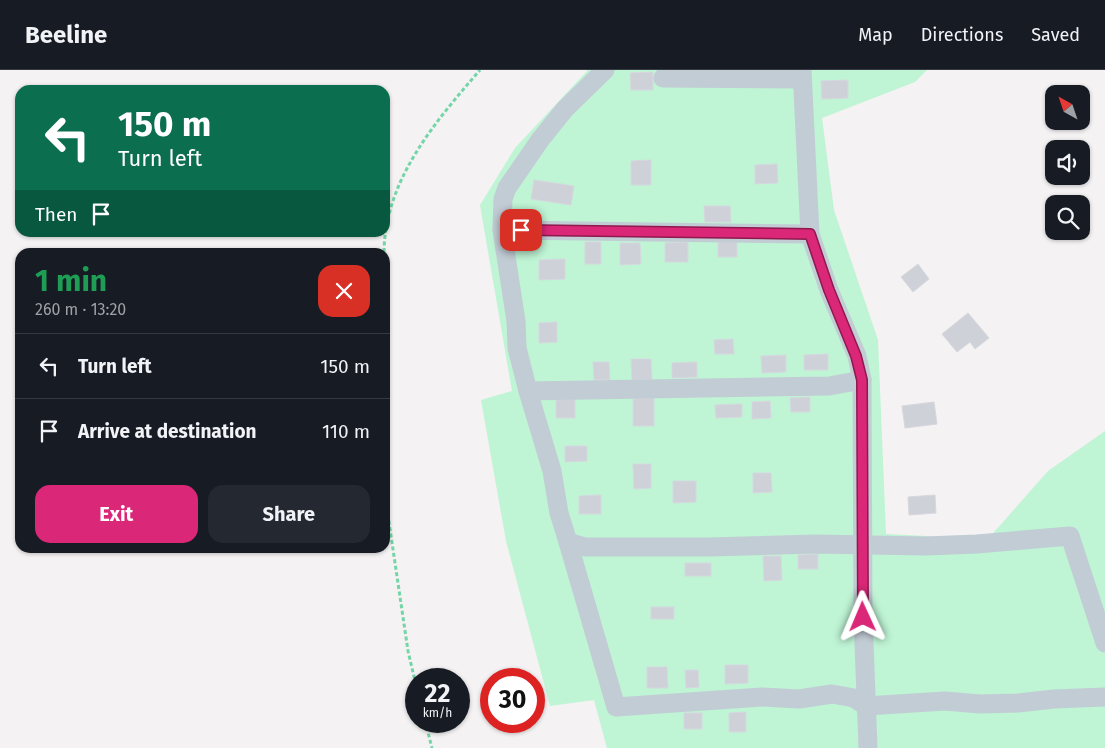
<!DOCTYPE html>
<meta charset="utf-8">
<style>
:root{--surface:#171b24;--page:#242831;--text:#f1f3f6;--muted:#9ea1a6;--line:#363941;--accent:#db2777}
body{margin:0;font-family:"Fira Sans",sans-serif;background:var(--page);color:var(--text);height:100vh;display:flex;flex-direction:column;font-size:19px;white-space:nowrap}
*{box-sizing:border-box;margin:0}
p{font-size:16px;color:var(--muted)}
.icon{flex:none;width:28px;height:28px;fill:none;stroke:currentColor;stroke-width:2;stroke-linecap:round;stroke-linejoin:round}
.map{position:relative;flex:1;overflow:hidden}
.drawer{position:absolute;left:15px;top:178px;width:375px;height:305px;display:flex;flex-direction:column;background:var(--surface);border-radius:15px;box-shadow:0 1px 4px #0004}
.drawer>*{flex:none}
.hud{position:absolute;left:15px;top:15px;width:375px;height:152px;border-radius:15px;box-shadow:0 1px 4px #0004;background:#0b6e4f;color:#fff;overflow:hidden}
.needle{width:32px;rotate:320deg}
.fabs{position:absolute;left:1045px;top:15px;display:grid;gap:10px}
.fabs a{display:grid;place-items:center;width:45px;height:45px;border-radius:10px;background:var(--surface);box-shadow:0 1px 4px #0004;font-size:25px}
.speed{position:absolute;left:405px;top:598px;display:flex;gap:10px;font-size:25px;font-weight:700;text-align:center}
.speed>*{display:grid;place-content:center;width:65px;height:65px;border-radius:50%;background:var(--surface);box-shadow:0 1px 4px #0004;line-height:1}
.speed small{font-size:12px;font-weight:400}
.speed .limit{border:8px solid #d22;background:#fff;color:#111}
.pin{position:absolute;display:grid;place-items:center;width:42px;height:42px;color:#fff;margin:-21px;border-radius:10px;box-shadow:0 2px 8px #0006}
.me{position:absolute;width:55px;margin:-28px;rotate:359deg;stroke-linejoin:round;filter:drop-shadow(0 0 4px #0008)}
.turn{display:flex;align-items:center;gap:18px;height:105px;padding:0 20px;font-size:22px}
.turn .icon{width:65px;height:65px;stroke-width:2.5}
.turn b{display:block;font-size:35px;line-height:42px}
.then{display:flex;align-items:center;height:48px;padding:0 20px;background:#0003;gap:10px;font-size:19px}
.round{display:grid;place-items:center;flex:none;width:52px;height:52px;border-radius:15px;background:var(--page)}
.head{display:flex;align-items:center;justify-content:space-between;height:85px;padding:0 20px}
h1{font-size:30px;font-weight:700;line-height:38px;color:#1e9e55}
.primary-button{display:flex;gap:10px;margin-top:auto;padding:10px 20px}
.primary-button a{flex:1;height:58px;border-radius:15px;background:var(--accent);color:#fff;font-size:20px;font-weight:700;line-height:58px;text-align:center}
.primary-button a+a{background:var(--page);color:var(--text)}
ul{padding:0;list-style:none}
li{display:flex;align-items:center;gap:15px;height:65px;padding:0 20px;border-top:1px solid var(--line)}
li div{flex:1}
li b{display:block;font-size:19px}
li em{font-style:normal}
header{display:flex;align-items:center;gap:30px;box-sizing:border-box;height:70px;padding:0 25px;background:var(--surface);border-bottom:1px solid var(--line)}
header strong{font-size:24px}
nav{display:flex;gap:28px;margin-inline-start:auto;font-size:18px}
.map>svg:first-child{display:block}
</style>
<header>
<strong>Beeline</strong>
<nav><a>Map</a><a>Directions</a><a>Saved</a></nav>
</header>
<div class="map">
<svg width="1105" height="678" viewBox="0 0 1105 678">
<rect width="100%" height="100%" fill="#f4f2f2"/>
<path fill="#bff4d5" d="M588,0H927L915,12L822,48L834,140L878,270L886,464L988,469L1048,401L1105,361V678H607L594,630L550,636L506,471L481,330L512,321L480,135L515,78Z"/>
<g fill="#ced1d8" stroke="#d6d8de">
<path d="M653,2V20H631L630,3Z"/>
<path d="M848,10V28L822,29L821,11Z"/>
<path d="M651,90V115H631V91Z"/>
<path d="M777,94L778,113L755,114V95Z"/>
<path d="M534,110L574,116L571,135L531,129Z"/>
<path d="M704,136H730L731,152H705Z"/>
<rect x="585" y="172" width="16" height="22"/>
<path d="M688,172V192H665V173Z"/>
<rect x="718" y="172" width="19" height="15"/>
<path d="M620,173H640L641,194L620,195Z"/>
<path d="M565,189V209L539,210V190Z"/>
<path d="M918,194L929,209L913,222L901,207Z"/>
<path d="M968,243L989,268L975,279L970,272L957,282L942,264Z"/>
<path d="M557,252V272L539,273V253Z"/>
<path d="M733,269L734,284H715L714,270Z"/>
<path d="M828,284V300H804V285Z"/>
<path d="M786,285V302L762,303L761,286Z"/>
<path d="M631,289H651L652,310H632Z"/>
<path d="M593,292H609L610,310H594Z"/>
<path d="M697,292V307L672,308V293Z"/>
<path d="M810,327V342H791L790,328Z"/>
<path d="M654,328V356H633V329Z"/>
<path d="M575,329V348H556V330Z"/>
<path d="M770,331L771,348L752,349V332Z"/>
<path d="M934,332L937,354L905,358L902,336Z"/>
<path d="M742,334V347L716,348L715,335Z"/>
<path d="M565,376H587V391L565,392Z"/>
<path d="M633,394H651V418L634,419Z"/>
<path d="M753,403H771L772,422L753,423Z"/>
<path d="M673,411H696V432L673,433Z"/>
<path d="M601,425V444H579V426Z"/>
<path d="M935,425L936,443L909,445L908,427Z"/>
<path d="M818,484V499H798V485Z"/>
<path d="M763,486H781L782,510L764,511Z"/>
<rect x="685" y="493" width="26" height="13"/>
<rect x="651" y="537" width="23" height="12"/>
<path d="M725,595H748V613L725,614Z"/>
<path d="M647,597H667L668,618H647Z"/>
<path d="M685,600H698L699,617L686,618Z"/>
<path d="M746,642V662H729V643Z"/>
<rect x="684" y="643" width="18" height="16"/>
</g>
<g fill="none" stroke-linecap="round" stroke-linejoin="round">
<g stroke="#73d5a8" stroke-width="3" stroke-dasharray="4 2.5" stroke-linecap="butt">
<path d="M384,182C385,110 435,52 480,0"/>
<path d="M385,222L388,274L385,311"/>
<path d="M385,425L408,581L416,615"/>
<path d="M425,651L432,678"/>
</g>
<g stroke="#c2ccd4" stroke-width="19">
<path d="M605,0L565,39L540,70L507,118L503,129L502,160L516,251L517,278L528,321L552,401L559,443L568,472L585,477H710L815,474L926,476L977,474L1070,466L1105,573"/>
<path d="M802,0L810,164L829,220L857,286L862,310L863,547L868,678"/>
<path d="M663,8L802,9"/>
<path d="M502,160L810,164"/>
<path d="M528,321L829,316L862,310"/>
<path d="M568,472L616,637L762,627L799,629L832,624L854,628L866,636L945,631L980,634L1018,633L1054,629L1105,627"/>
</g>
</g>
<g fill="none" stroke-linecap="round" stroke-linejoin="round">
<defs>
<path id="route" d="M521,160L810,164L829,220L856,286L862,310L863,547"/>
</defs>
<use href="#route" stroke="#8e194d" stroke-width="12"/>
<use href="#route" stroke="#db2777" stroke-width="9"/>
</g>
</svg>
<div class="fabs">
<a><svg class="needle" viewBox="-14 -14 28 28"><path d="M0-13l5 13h-10z" fill="#e53935"/><path d="M0 13l5-13h-10z" fill="#9ea1a6"/></svg></a>
<a><svg class="icon" aria-label="sound" viewBox="0 0 24 24"><path d="M4 9h4l5-4v14l-5-4H4zM17 9q2 3 0 6"/></svg></a>
<a><svg class="icon" aria-label="search" viewBox="0 0 24 24"><circle cx="10" cy="10" r="6"/><path d="M15 15l6 6"/></svg></a>
</div>
<div class="speed"><div>22<small>km/h</small></div><div class="limit">30</div></div>
<div class="pin" style="left:521px;top:160px;background:#d93025"><svg class="icon" aria-label="arrive" viewBox="0 0 24 24"><path d="M6 21V4h12l-3 4 3 4H6"/></svg></div>
<svg class="me" style="left:863px;top:547px" viewBox="-20 -20 40 40"><path d="M0-17L14 15 0 8-14 15z" fill="#db2777" stroke="#fff" stroke-width="4"/></svg>
<div class="hud">
<div class="turn"><svg class="icon" aria-label="left" viewBox="0 0 24 24"><path d="M17 20v-9H6M10 6l-5 5 5 5"/></svg><div><b>150 m</b>Turn left</div></div>
<div class="then">Then<svg class="icon" aria-label="arrive" viewBox="0 0 24 24"><path d="M6 21V4h12l-3 4 3 4H6"/></svg></div>
</div>
<section class="drawer">
<div class="head"><div><h1>1 min</h1><p>260 m · 13:20</p></div><a class="round" style="background:#d93025;color:#fff"><svg class="icon" aria-label="close" viewBox="0 0 24 24"><path d="M6 6l12 12M18 6L6 18"/></svg></a></div>
<ul>
<li><svg class="icon" aria-label="left" viewBox="0 0 24 24"><path d="M17 20v-9H6M10 6l-5 5 5 5"/></svg><div><b>Turn left</b></div><em>150 m</em></li>
<li><svg class="icon" aria-label="arrive" viewBox="0 0 24 24"><path d="M6 21V4h12l-3 4 3 4H6"/></svg><div><b>Arrive at destination</b></div><em>110 m</em></li>
</ul>
<div class="primary-button"><a>Exit</a><a>Share</a></div>
</section>
</div>
